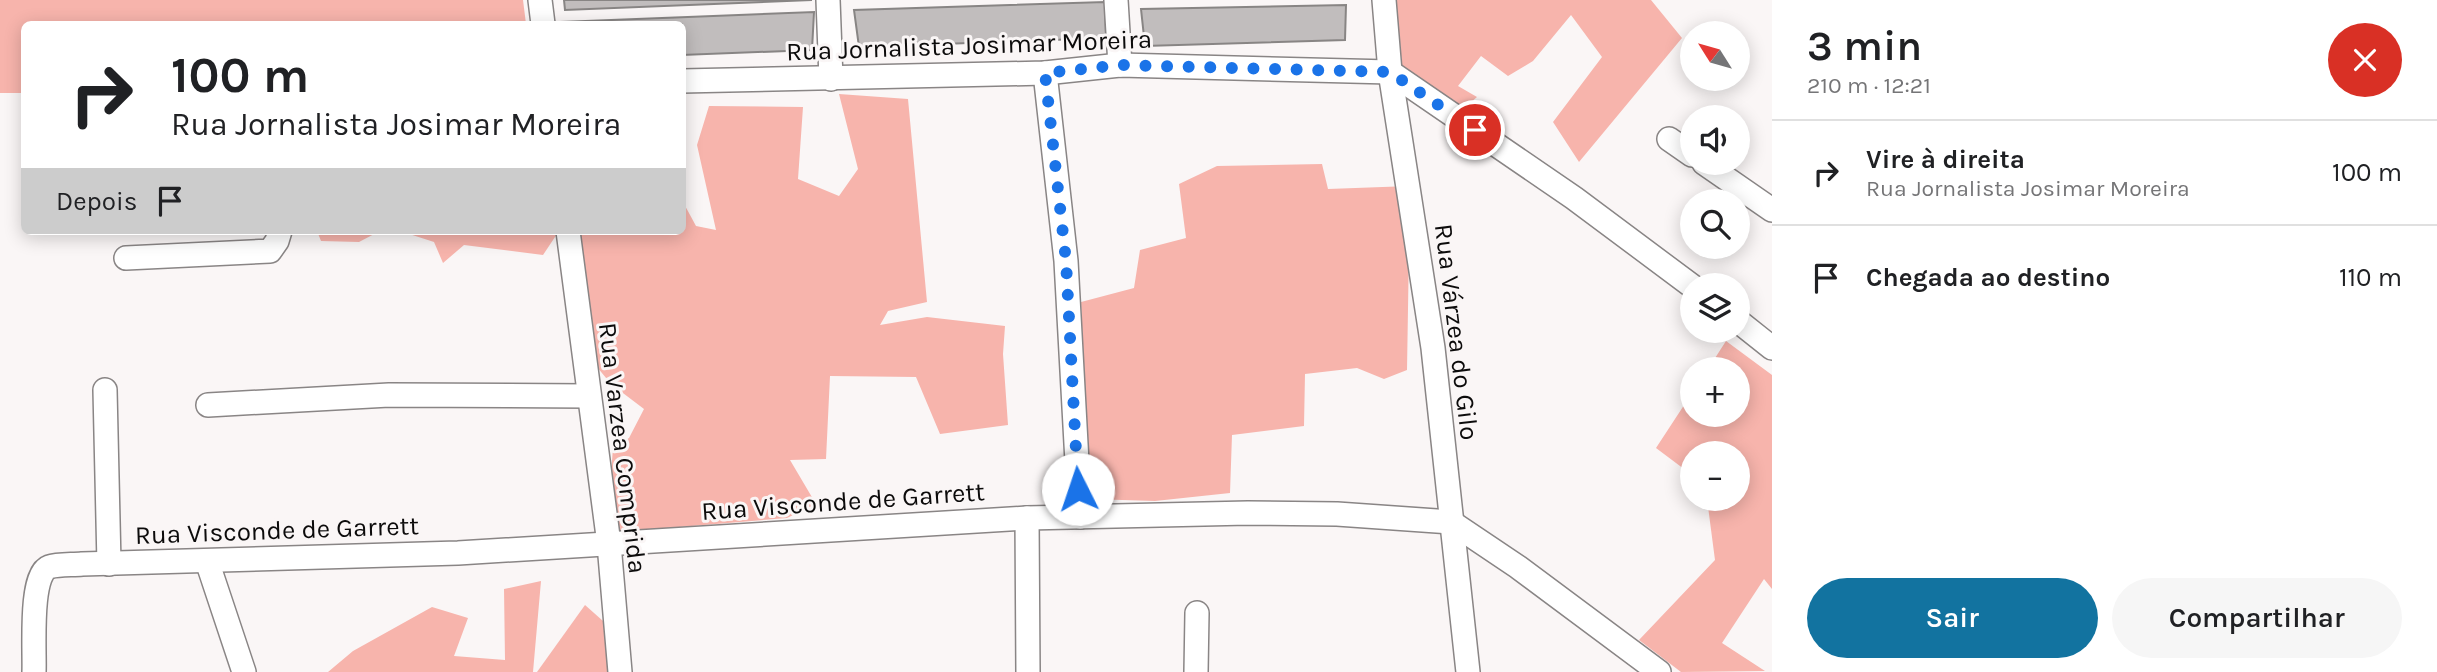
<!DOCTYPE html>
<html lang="pt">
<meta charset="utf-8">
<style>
:root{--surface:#fff;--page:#f6f6f6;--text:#202124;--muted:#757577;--line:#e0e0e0;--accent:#1273a0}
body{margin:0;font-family:Karla,sans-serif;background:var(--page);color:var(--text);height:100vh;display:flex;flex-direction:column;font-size:26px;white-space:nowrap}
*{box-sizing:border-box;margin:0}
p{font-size:23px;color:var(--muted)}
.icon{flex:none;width:38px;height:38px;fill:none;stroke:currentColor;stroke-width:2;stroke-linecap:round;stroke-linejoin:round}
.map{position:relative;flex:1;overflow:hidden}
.panel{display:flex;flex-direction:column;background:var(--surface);width:665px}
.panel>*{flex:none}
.top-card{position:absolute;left:21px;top:21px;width:665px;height:214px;border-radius:10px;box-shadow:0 4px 18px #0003;background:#fff;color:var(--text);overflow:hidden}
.needle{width:46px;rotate:307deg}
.buttons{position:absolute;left:1680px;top:21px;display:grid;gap:14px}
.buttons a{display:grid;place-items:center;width:70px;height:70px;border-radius:50%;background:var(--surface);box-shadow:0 4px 18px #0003;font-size:35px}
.pin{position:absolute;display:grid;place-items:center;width:60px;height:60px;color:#fff;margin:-30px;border:4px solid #fff;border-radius:50%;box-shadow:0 2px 7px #0007}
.me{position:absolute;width:77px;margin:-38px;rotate:356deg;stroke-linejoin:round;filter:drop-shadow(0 0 5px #0008)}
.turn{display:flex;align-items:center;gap:24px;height:147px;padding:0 35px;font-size:32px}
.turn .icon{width:91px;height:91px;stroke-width:2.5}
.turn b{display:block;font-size:49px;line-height:60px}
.then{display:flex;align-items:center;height:66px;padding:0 35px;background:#0003;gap:14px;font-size:26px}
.round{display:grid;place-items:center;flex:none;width:74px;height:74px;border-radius:37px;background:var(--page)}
.summary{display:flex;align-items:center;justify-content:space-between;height:119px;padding:0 35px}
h1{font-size:42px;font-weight:600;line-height:52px}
.button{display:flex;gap:14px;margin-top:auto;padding:14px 35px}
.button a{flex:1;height:80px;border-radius:42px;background:var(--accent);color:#fff;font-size:28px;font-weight:600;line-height:80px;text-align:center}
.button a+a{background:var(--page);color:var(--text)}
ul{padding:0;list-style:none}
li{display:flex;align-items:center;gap:21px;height:105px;padding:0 35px;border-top:2px solid var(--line)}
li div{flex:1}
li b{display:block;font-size:26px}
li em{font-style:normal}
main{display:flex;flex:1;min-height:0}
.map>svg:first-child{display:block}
</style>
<main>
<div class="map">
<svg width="1772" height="672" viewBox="0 0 1772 672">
<rect width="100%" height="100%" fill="#faf6f6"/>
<g fill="#f7b4ac">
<path d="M0,0H523L526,24H24V93H0Z"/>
<path d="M1396,0H1651L1682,38L1579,162L1553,122L1602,57L1571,15L1533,61L1508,76L1481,56L1458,86L1477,97L1455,116L1402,67Z"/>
<path d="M839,94L908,99L927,302L888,311L880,325L927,317L1005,326L1003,354L1008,425L940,434L916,377L830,376L826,459L790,460L816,504L787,518L607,533L613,447L629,438L644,409L611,384L597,367L578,231H682L683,202L696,226L716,230L697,145L709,106L803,107L798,179L839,196L858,169Z"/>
<path d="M1322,164L1328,189L1410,186L1407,370L1384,379L1357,368L1305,374L1304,426L1232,435L1230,493L1155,501L1089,499L1081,302L1134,288L1140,250L1186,238L1179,184L1217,166Z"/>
<path d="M317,231H380L359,242L321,241Z"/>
<path d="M400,231H559L543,255L464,245L443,263L434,242Z"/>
<path d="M1726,341L1772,375V589L1764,579L1722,643L1765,671L1681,672L1639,640L1715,560L1707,499H1738V453H1692V475L1656,448L1692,393V415H1738V369H1708Z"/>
<path d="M541,581L533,672H328L353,651L432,607L468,618L454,656L505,660L504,589Z"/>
<path d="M585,605L603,621L613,672H537Z"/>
</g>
<g fill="#c1bdbd" stroke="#888584" stroke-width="2">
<path d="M564,0H812L565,10Z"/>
<path d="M1105,2L1106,38L859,47L854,10Z"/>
<path d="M1346,5L1345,40L1145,46L1141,9Z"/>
<path d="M814,12L812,50L682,55V24H561V22Z"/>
</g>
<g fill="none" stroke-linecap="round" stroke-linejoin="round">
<defs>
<g id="street">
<path d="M540,0L543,24"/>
<path d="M828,0L831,79"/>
<path d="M1116,0L1120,65"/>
<path d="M1384,0L1390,72L1433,348L1468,672"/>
<path d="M1045,73L1066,261L1080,517"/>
<path d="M682,81L1045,73L1120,65L1390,72L1574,198L1692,286"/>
<path d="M1669,139L1692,155"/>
<path d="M1704,163L1772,210"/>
<path d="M568,231L609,544L620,672"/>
<path d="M126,258L270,251L277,241L280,231"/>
<path d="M1738,321L1772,348"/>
<path d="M105,390L109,564"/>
<path d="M208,405L389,395L589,396"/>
<path d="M1027,518L1028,672"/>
<path d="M207,561L244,672"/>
<path d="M34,672C35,652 29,574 49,567C58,564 72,565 82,564L458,553L1027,518L1248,513L1337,514L1451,522L1518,567L1659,672"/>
<path d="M1196,672L1197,613"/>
</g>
</defs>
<use href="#street" stroke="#898585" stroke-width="26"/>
<use href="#street" stroke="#fff" stroke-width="23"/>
</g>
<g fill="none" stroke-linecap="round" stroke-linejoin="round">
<path stroke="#1a73e8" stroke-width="12" stroke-dasharray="0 21.6" d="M1078,489L1066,261L1045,73L1120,65L1390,72L1475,130"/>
</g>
<g text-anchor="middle" stroke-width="6" stroke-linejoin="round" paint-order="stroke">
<g font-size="26" fill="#0c0b0b" stroke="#faf6f6">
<text transform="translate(969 45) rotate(-2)" y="9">Rua Jornalista Josimar Moreira</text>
<text transform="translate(1457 332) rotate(83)" y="9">Rua Várzea do Gilo</text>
<text transform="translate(623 448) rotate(83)" y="9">Rua Varzea Comprida</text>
<text transform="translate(843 501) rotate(-4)" y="9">Rua Visconde de Garrett</text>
<text transform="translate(277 530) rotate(-2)" y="9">Rua Visconde de Garrett</text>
</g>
</g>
</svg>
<div class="buttons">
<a><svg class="needle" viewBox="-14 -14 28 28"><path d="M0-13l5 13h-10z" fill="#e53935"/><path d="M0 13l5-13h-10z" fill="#757577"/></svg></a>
<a><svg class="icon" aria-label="sound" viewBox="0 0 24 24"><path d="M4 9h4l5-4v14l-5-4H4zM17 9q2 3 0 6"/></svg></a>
<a><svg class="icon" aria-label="search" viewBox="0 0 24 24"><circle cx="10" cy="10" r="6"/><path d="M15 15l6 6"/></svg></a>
<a><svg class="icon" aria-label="layers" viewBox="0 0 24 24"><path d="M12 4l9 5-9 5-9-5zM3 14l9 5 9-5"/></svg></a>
<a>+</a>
<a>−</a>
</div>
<div class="pin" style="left:1475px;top:130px;background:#d93025"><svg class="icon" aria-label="arrive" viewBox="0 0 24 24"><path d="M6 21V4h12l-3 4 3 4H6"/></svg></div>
<svg class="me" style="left:1078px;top:489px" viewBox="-20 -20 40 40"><circle r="19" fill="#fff"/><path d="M0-13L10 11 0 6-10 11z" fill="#1a73e8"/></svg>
<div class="top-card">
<div class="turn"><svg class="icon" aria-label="right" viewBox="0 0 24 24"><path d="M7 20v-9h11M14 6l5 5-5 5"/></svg><div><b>100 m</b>Rua Jornalista Josimar Moreira</div></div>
<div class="then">Depois<svg class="icon" aria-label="arrive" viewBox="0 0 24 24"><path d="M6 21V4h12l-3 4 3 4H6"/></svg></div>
</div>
</div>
<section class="panel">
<div class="summary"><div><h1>3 min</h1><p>210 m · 12:21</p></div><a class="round" style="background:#d93025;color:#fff"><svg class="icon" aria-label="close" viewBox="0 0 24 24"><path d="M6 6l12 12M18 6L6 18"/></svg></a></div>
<ul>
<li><svg class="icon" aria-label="right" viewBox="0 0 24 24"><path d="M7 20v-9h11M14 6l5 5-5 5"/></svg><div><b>Vire à direita</b><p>Rua Jornalista Josimar Moreira</p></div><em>100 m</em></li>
<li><svg class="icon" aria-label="arrive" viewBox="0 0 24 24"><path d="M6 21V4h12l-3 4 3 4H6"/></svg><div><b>Chegada ao destino</b></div><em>110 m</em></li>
</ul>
<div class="button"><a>Sair</a><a>Compartilhar</a></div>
</section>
</main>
